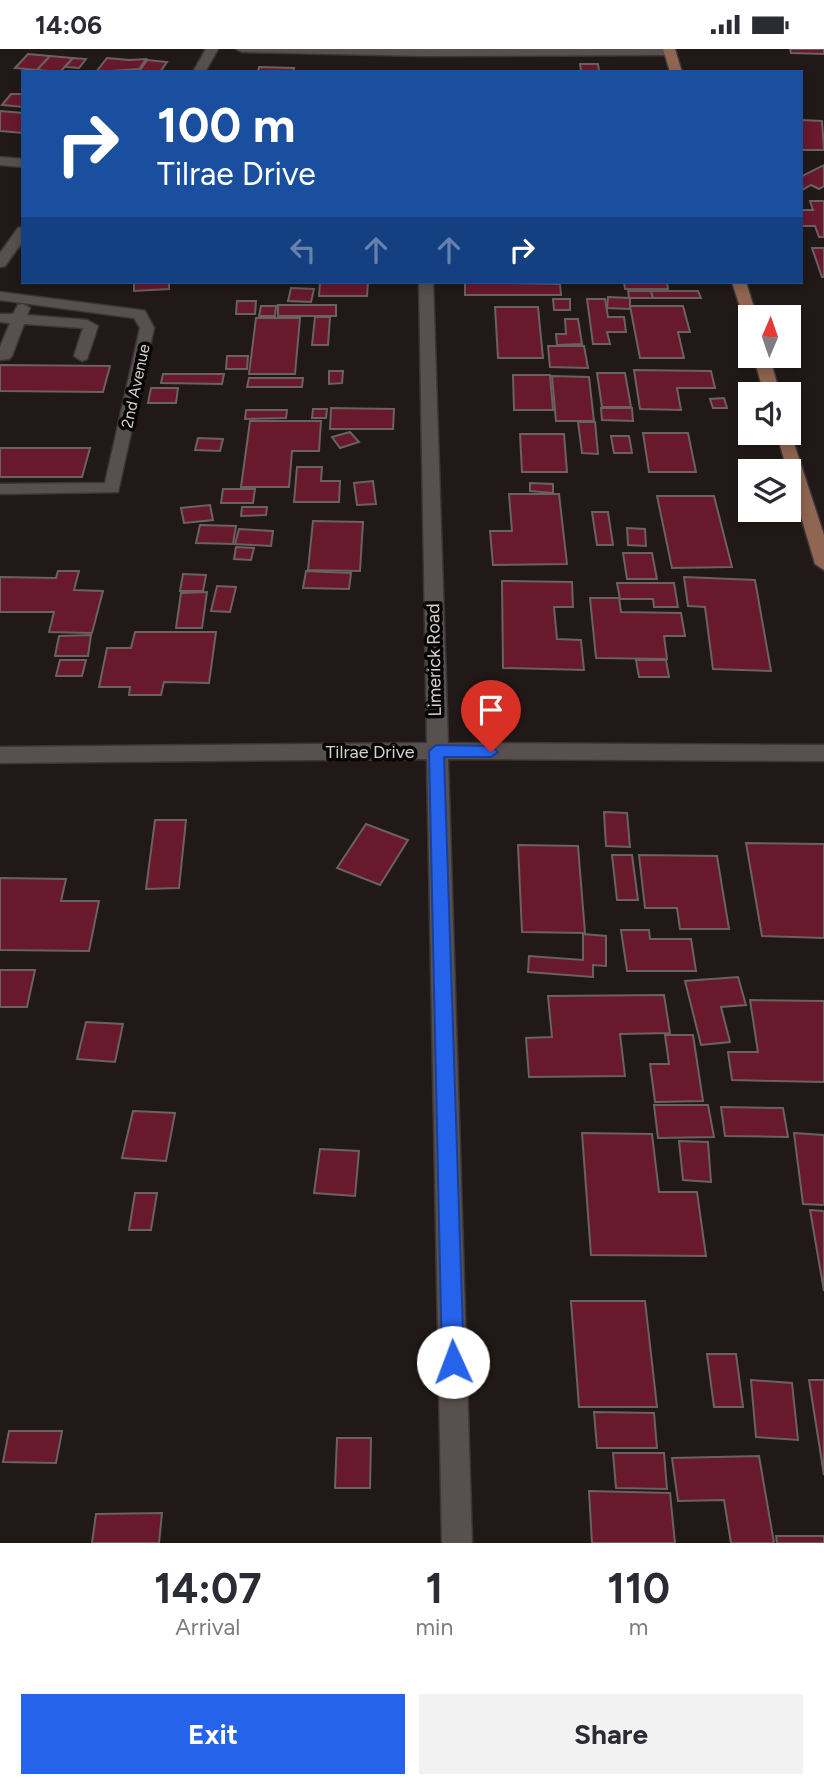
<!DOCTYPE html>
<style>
:root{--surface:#fff;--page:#f2f2f3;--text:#2b2b33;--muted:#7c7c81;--accent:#2563eb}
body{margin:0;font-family:Figtree,sans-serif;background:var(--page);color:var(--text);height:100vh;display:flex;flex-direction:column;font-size:26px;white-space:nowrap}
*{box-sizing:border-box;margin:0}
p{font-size:23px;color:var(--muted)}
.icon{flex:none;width:38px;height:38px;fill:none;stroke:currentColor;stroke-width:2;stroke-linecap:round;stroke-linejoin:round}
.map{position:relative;height:1494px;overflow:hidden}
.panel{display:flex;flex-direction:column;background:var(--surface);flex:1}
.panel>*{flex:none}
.banner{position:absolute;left:21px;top:21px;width:782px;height:214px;border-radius:0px;box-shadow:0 4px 10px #0003;background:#1a4fa0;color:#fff;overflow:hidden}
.needle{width:46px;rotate:2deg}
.tools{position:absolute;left:738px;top:256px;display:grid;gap:14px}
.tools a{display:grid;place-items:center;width:63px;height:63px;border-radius:0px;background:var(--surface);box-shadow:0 4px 10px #0003;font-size:35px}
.pin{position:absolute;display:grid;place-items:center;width:60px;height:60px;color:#fff;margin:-72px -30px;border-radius:50% 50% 50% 0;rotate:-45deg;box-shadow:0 0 7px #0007}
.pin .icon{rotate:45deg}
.me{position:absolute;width:77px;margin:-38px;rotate:358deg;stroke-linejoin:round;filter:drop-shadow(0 0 5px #0008)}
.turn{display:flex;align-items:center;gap:24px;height:147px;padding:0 21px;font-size:32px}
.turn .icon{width:91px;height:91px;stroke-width:2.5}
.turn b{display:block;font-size:49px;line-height:60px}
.lanes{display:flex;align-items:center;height:66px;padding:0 21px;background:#0003;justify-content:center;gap:35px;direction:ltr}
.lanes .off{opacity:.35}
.eta{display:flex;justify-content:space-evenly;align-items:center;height:119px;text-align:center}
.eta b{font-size:42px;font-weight:700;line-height:49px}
.button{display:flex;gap:14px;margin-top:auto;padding:14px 21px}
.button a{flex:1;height:80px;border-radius:0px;background:var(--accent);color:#fff;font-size:28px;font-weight:700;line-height:80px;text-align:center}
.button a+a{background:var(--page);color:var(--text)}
.status{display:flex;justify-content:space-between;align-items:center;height:49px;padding:0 35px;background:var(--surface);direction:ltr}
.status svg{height:19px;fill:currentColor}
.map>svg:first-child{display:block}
</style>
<div class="status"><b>14:06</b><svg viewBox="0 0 49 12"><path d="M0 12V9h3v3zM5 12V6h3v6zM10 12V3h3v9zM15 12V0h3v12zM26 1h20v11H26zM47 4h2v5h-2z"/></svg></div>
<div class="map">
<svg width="824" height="1494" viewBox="0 0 824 1494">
<rect width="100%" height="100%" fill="#201917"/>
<g fill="#68192c" stroke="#6a6162" stroke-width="2">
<path d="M790,0H824V5L791,4Z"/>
<path d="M28,5L50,7L37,21L15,19Z"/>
<path d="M50,7L73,9L60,23L37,21Z"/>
<path d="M73,9L86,10L79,19L65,18Z"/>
<path d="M107,9L129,11L146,10L139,20L96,23Z"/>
<path d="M147,11L167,13L160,23H139Z"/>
<path d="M580,15H598L599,22H581Z"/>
<path d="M259,18L294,19L293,23H258Z"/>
<path d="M11,45H23V58L2,56Z"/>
<path d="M0,62L23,64V84L0,82Z"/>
<path d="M802,71L822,72L824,101H802Z"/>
<path d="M824,116V137L819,140L811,136L802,141V127Z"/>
<path d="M810,152H824V188H819L815,177H802V161H813Z"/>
<path d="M812,199H824V228H822Z"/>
<path d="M134,233H169V240L134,242Z"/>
<path d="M320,233H368L367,247H319Z"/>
<path d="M465,233L560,235L561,246H465Z"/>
<path d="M624,233H667L668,240H625Z"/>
<path d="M291,239L314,240L311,253L288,252Z"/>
<path d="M628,242H651L653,249H629Z"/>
<path d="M651,242H698L701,249H653Z"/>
<path d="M608,248L630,249V260L607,259Z"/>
<path d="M553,250H570V261H554Z"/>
<path d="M587,250H605L608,268H624L626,283H607L610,295H593Z"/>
<path d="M237,252H256L255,265H236Z"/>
<rect x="278" y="256" width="58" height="11"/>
<path d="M261,257H276L275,267H259Z"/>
<path d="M630,257H683L690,283H678L684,309H640Z"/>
<path d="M495,258H538L543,309H498Z"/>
<path d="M315,268H330L328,296H312Z"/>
<path d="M256,269H300L295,325H249Z"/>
<path d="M565,270H578L582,295L557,296L556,285H566Z"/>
<path d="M548,297H584L588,319L550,318Z"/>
<path d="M227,307H248L247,320H226Z"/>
<path d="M0,316L110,317L103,343L0,342Z"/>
<path d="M634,321L711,322L715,339H677L681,361L640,360Z"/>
<path d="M329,322H343L342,334L329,335Z"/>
<path d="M597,324H625L631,358H602Z"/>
<path d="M163,325H224L222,335L161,334Z"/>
<path d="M513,326H550L553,361H514Z"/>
<path d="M552,327L589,328L594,372H556Z"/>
<path d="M249,329H303L302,338H247Z"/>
<path d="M151,339H178L176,354H148Z"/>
<path d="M724,349L727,359H713L710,350Z"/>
<path d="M331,359L394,360L393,380H330Z"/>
<path d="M601,359H632L633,372L602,371Z"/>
<path d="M313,360H327L326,369H312Z"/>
<path d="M246,361H287L286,369L245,370Z"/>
<path d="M250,372H321L319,402H292L289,438H241Z"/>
<path d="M578,373H595L598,405L582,404Z"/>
<path d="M350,383L359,393L340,399L332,388Z"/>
<path d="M643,384H688L696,423H649Z"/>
<path d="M520,385H564L567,423H522Z"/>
<path d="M611,387H629L632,404H614Z"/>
<path d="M198,389L223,390L220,402L195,401Z"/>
<path d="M0,399H90L82,428H0Z"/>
<path d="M297,418H322L321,432H340L339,453H294Z"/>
<path d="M373,432L376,455L357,456L354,434Z"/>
<path d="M530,434L553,435V444L530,442Z"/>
<path d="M223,440H255L253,454H221Z"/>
<path d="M509,445H559L567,515L493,516L490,482H512Z"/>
<path d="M657,447H714L732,518L672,519Z"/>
<path d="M210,456L213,471L184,474L181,459Z"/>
<path d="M242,458H267L266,466L241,467Z"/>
<path d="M592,463H608L613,496H597Z"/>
<path d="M313,472L363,473L360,522L308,521Z"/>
<path d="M200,476L236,477L233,495L196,494Z"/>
<path d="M627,479L645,480L646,497L628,496Z"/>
<path d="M239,480L273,482L271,497L235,495Z"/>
<path d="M236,498L254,499L251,511L234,510Z"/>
<path d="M623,504H652L657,530H627Z"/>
<path d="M58,522H79L74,541L103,542L92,584L49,583L54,563H0V528L56,529Z"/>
<path d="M306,522L351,524L349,540L303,539Z"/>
<path d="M183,525L206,526L203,542H180Z"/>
<path d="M684,528L755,531L771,622L713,620L705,558L688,557Z"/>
<path d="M502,532L572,533L573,558H554L557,590L581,591L584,621L503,619Z"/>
<path d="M617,534H674L678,558H654L653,550H620Z"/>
<path d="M217,537L236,538L230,563L211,562Z"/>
<path d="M207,543L202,579H176L181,544Z"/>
<path d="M590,549H619L621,563L681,564L685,587H664L667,610L596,609Z"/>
<path d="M135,583H216L209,634L164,633L161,646H129L130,638H99L107,599H131Z"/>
<path d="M91,586L88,607H55L59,587Z"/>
<path d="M60,611H86L82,627H56Z"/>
<path d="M636,611H666L669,628H639Z"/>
<path d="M604,763L627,764L630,798L606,797Z"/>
<path d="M155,771H186L179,839L146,840Z"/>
<path d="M366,775L408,791L380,836L337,819Z"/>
<path d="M746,794L824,795V889L762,887Z"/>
<path d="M518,796L578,797L585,884L522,883Z"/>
<path d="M612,806H632L638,851H617Z"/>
<path d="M639,806L717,807L729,880H680L677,859H645Z"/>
<path d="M0,829L66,830L61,852H99L89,902L0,901Z"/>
<path d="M621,881H649L650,890H691L696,922H627Z"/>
<path d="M583,885L606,887V917L593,916V928L528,923L529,907L583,911Z"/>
<path d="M0,921H35L27,958H0Z"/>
<path d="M738,928L746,956L721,958L730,993L701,996L685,932Z"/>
<path d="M664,946L670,984L620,985L625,1027L529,1028L526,989L552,988L548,947Z"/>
<path d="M750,951L824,952V1033L732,1031L728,1003H758Z"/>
<path d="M86,973L123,975L115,1013L77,1010Z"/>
<path d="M665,986H693L703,1052L655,1053L650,1015H669Z"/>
<path d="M654,1056H708L714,1088L658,1089Z"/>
<path d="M721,1058L783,1059L788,1088L725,1087Z"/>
<path d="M133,1062L175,1064L166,1112L122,1109Z"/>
<path d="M582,1084L652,1085L659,1143H697L706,1207L591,1206Z"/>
<path d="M794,1084L824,1086V1156L803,1155Z"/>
<path d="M679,1092L708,1093L711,1133L683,1131Z"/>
<path d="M320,1100L359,1102L355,1147L314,1144Z"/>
<path d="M135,1144H157L151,1181H129Z"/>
<path d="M810,1161L824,1162V1242Z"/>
<path d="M571,1252H645L657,1358H579Z"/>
<path d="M707,1305H736L743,1358H714Z"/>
<path d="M751,1331L792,1334L798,1391L756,1388Z"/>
<path d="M809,1331H824V1426Z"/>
<path d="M594,1363L654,1364L657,1399H597Z"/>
<path d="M9,1382H62L56,1414L3,1413Z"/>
<path d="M337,1389H371L370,1439H335Z"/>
<path d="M613,1404H664L667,1440L616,1439Z"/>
<path d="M759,1407L774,1494H731L724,1451L678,1452L672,1409Z"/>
<path d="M589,1442L670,1444L675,1494H592Z"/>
<path d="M162,1464L159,1494H92L96,1465Z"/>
<path d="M776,1487H824V1494H777Z"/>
</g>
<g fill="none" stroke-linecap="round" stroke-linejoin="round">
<defs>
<g id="minor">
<path d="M206,0H218L205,23H193Z"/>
<path d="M236,0H672L676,3L670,6L424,7L242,3Z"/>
<path d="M0,108L23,110V118L0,116Z"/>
<path d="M23,178V192L5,217L0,218V204L18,179Z"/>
<path d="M419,233H433L448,694L824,696V712L448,710L472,1494H442L427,710L0,714V698L427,694Z"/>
<path d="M0,243L140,261L145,262L154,279L118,443L0,445V435L105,434L140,279L134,269L0,251Z"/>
<path d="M23,255L30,259L27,266L87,271L98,277L87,310L82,312L74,307L83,279L24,275L12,307L9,310L0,311V298L10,274L0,273V265H13L18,256Z"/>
</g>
<g id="major">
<path d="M663,0H675L682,23H670Z"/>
<path d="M732,233H746L757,268H751V275L744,271Z"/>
<path d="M753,306H769L780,345H764Z"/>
<path d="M789,379L824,486V521L815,515L776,383H789Z"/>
</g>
</defs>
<use href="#minor" stroke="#3a3635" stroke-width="3"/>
<use href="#major" stroke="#3a3635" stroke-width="3"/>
<use href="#minor" fill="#58504e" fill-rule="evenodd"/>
<use href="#major" fill="#8f6651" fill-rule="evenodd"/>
</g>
<path fill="#2563eb" stroke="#184099" stroke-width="2" d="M436,696L491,697L498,703L491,708H444L464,1313L460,1321L453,1324L445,1321L442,1313L429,702Z"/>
<g text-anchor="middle" stroke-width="7" stroke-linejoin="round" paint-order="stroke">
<g font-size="16" fill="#d5d0cf" stroke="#070505">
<text transform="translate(135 337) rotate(-78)" y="6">2nd Avenue</text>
</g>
<g font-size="18" fill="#d5d0cf" stroke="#070505">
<text transform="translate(434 611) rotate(-91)" y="6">Limerick Road</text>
<text x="370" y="709">Tilrae Drive</text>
</g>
</g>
</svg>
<div class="tools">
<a><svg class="needle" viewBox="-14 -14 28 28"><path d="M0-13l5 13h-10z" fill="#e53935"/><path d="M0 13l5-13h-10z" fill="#7c7c81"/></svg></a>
<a><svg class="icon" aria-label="sound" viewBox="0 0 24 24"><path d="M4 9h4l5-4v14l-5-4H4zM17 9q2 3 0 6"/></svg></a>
<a><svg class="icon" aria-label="layers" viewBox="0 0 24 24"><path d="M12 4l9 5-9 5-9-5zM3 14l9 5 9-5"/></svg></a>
</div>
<div class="pin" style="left:491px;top:703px;background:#d93025"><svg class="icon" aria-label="arrive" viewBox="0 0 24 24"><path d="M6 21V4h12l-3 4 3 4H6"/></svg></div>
<svg class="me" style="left:453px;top:1313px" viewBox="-20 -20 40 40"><circle r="19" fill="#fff"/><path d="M0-13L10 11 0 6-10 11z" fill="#2563eb"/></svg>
<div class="banner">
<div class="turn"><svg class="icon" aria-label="right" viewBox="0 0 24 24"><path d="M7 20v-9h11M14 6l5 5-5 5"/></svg><div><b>100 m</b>Tilrae Drive</div></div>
<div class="lanes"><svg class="icon off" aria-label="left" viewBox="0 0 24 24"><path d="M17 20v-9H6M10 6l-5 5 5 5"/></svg><svg class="icon off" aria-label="ahead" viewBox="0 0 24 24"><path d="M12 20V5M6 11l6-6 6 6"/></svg><svg class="icon off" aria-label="ahead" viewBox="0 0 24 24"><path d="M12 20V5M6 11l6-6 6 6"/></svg><svg class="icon" aria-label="right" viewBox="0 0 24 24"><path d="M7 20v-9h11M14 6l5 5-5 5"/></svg></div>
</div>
</div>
<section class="panel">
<div class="eta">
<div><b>14:07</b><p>Arrival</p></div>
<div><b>1</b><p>min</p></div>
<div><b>110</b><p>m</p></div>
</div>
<div class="button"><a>Exit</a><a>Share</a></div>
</section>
